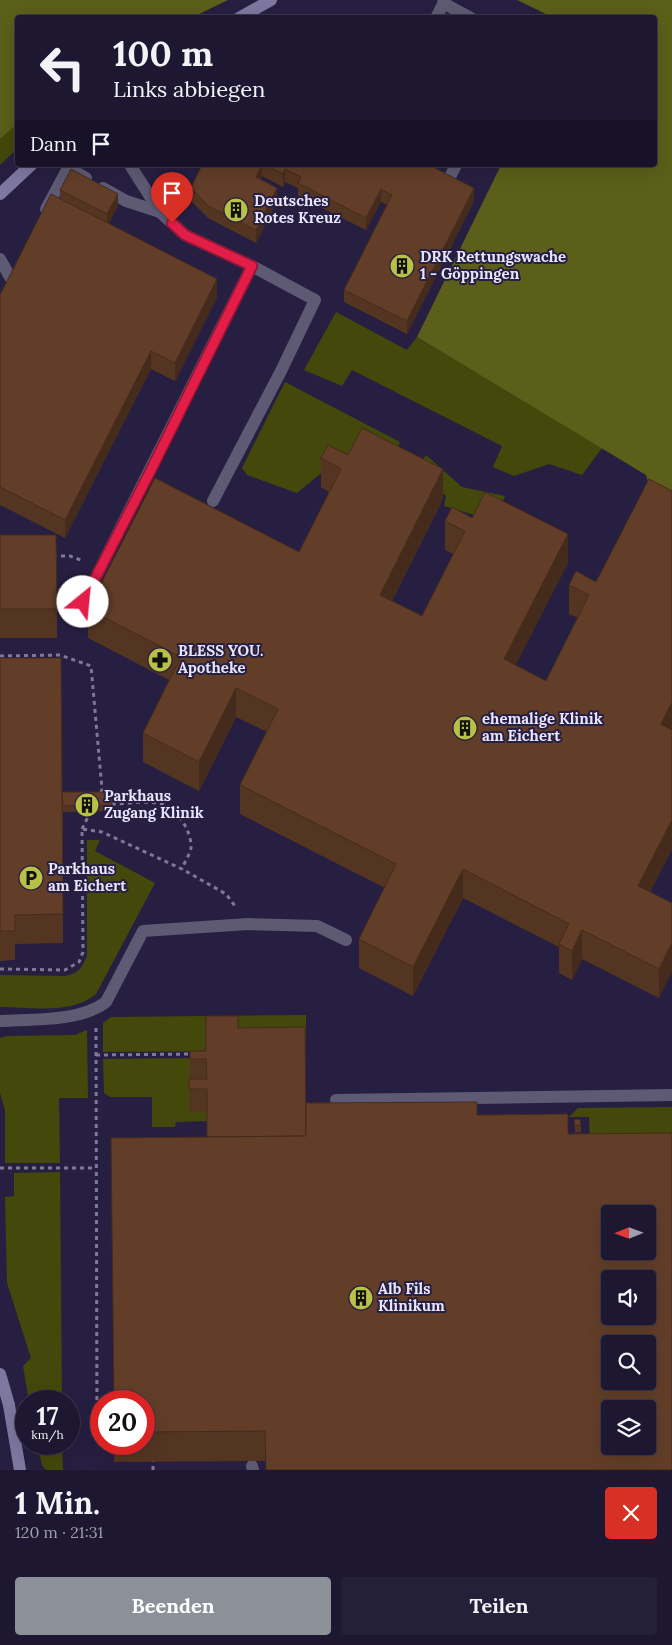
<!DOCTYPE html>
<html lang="de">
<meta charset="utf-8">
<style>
:root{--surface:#1d1731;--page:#252039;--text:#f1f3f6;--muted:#a09fab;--line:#3b364d;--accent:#8c9099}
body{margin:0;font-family:Lora,serif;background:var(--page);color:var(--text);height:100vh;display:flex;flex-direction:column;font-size:19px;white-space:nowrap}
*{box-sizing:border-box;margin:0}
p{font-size:16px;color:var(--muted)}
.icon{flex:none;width:28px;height:28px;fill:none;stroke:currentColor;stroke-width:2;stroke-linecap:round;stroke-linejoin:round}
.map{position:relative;height:1470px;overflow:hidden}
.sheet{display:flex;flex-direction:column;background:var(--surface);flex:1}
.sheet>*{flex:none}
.banner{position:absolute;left:15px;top:15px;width:642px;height:152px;border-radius:5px;box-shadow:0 5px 20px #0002,0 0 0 1px var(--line);background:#1d1731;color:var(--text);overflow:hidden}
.needle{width:32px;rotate:269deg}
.fabs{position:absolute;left:601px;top:1205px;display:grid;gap:10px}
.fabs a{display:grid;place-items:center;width:55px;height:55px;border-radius:5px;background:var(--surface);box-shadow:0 5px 20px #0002,0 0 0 1px var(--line);font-size:25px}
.speed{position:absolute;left:15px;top:1390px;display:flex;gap:10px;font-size:25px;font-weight:700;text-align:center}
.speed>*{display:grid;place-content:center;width:65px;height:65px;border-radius:50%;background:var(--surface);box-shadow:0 5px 20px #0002,0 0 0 1px var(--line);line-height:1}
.speed small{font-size:12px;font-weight:400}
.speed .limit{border:8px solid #d22;background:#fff;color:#111}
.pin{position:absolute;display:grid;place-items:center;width:42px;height:42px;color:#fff;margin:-51px -21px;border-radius:50% 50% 50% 0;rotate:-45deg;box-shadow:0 0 5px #0007}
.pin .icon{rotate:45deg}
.me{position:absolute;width:55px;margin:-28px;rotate:28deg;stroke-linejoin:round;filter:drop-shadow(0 0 4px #0008)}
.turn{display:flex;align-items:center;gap:18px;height:105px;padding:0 15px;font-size:22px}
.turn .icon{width:65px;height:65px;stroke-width:2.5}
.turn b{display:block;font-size:35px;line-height:42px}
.then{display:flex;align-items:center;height:48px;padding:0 15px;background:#0003;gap:10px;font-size:19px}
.round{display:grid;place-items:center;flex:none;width:52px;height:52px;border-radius:5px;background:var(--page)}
.headline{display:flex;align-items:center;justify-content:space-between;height:85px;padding:0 15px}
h1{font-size:30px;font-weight:700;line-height:38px}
.button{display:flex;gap:10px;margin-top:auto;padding:10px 15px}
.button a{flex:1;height:58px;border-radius:5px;background:var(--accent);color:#fff;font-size:20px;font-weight:700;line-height:58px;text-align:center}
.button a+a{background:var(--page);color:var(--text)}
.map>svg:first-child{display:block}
</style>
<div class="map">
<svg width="672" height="1470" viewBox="0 0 672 1470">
<rect width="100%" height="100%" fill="#271f41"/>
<g fill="#45480b">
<path d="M17,124V149L0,165V139Z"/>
<path d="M336,312L407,350L417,337L602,448L582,475L549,464L514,476L493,467L502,446L352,370L342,386L304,370Z"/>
<path d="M285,382L400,442L392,461L415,473L426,455L462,487L505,496L495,521L444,506L446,495L359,453L326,469L297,493L247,475L242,468Z"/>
<path d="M87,840H100L95,851L155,883L96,994C71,1015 31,1007 0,1007V975L65,976C78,974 82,968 87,956Z"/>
<path d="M306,1015V1038L238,1039V1051L103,1052V1023L111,1017Z"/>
<path d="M87,1030L88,1098H59L60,1163H5V1110L0,1093V1038L7,1036L75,1035Z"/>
<path d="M301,1057L207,1166V1121L176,1122L175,1127H152V1097H110L104,1093L103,1059Z"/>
<path d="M672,1107V1154L590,1144L589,1117H569L578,1108Z"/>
<path d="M60,1172L62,1401H29L23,1366L31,1358L7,1283L5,1197L14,1196V1173Z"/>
<path d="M37,1444H62L63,1470H46L42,1465Z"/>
</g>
<g fill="#5b5f19">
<path d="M0,0H228L193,17L18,18L17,124L0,139Z"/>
<path d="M517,0H672V506L652,496L646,475L417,337L501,165H655V18L552,17Z"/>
</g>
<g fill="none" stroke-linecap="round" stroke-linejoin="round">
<g stroke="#7e7996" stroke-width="3" stroke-dasharray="4 4" stroke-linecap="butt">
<path d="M53,556H70L83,561"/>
<path d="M0,656L60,655L91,666L102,789L100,795"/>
<path d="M112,804C128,804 147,800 162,804C178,809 192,832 191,848C190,854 184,863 182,869"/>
<path d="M82,829L92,809"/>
<path d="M0,969L65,970L79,962L83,952L82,829L102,832L182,869L226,894L235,906"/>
<path d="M96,1028L97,1435H101"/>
<path d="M96,1055L193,1054"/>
<path d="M0,1168H95"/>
<path d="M153,1458V1470"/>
</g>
<g stroke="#5e5a74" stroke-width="12">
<path d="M443,3L471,18"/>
<path d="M436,18L445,0"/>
<path d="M130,165L160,212L185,235L252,266L315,300L281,371L213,501"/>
<path d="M451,175L456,165"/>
<path d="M103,188L126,201L160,212"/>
<path d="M46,209L68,168L86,178"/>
<path d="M0,259L10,277"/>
<path d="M83,603L252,266"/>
<path d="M0,1021C32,1019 80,1022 106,1002L143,931L248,924L317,926L346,940"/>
<path d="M336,1100L672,1095"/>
<path d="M252,1466L253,1470"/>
</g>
<g stroke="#7e77a0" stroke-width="12">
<path d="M239,18L271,0"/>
<path d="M0,194L31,165"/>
<path d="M0,1374L9,1405L20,1470"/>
</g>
</g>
<g fill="#543522">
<path d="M202,165H406L474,201L407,334L344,302V290L387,205L381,202L366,230L298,196V188L285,182L283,187L262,176L261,180L277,201L256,243L208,218L191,201V188Z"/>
<path d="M60,190L118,206L109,223L217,297L175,381L151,369L65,538L0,505V295L60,199Z"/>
<path d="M348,455L443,499L392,601L422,616L453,554L445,550V521L472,518L568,563L515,665L546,681L578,618L569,614V585L596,582L672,849L650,892L672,903L659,998L582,959L572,980L559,973V947L463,898L413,996L359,968V939L385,888L240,814V785L267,732L236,717L199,791L143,762V733L169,680L88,638V609L299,552L329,492L321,487V458Z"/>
<path d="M0,535L57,609V638H0Z"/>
<path d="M0,658L62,792H112V811L63,812V943L15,944V960L0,961Z"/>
<path d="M305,1027L265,1461L114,1462V1444H144V1401L207,1137V1111L189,1112L190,1051H206L238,1028Z"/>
<path d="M574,1120L581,1125V1132L575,1133Z"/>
</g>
<g fill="#452b1c">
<path d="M262,165V176L256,190V177Z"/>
<path d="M285,169V182L283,187V174Z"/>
<path d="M277,188V201L256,243V230Z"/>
<path d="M474,188V201L407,334V321Z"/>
<path d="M381,189V202L366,230V218Z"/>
<path d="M118,194V206L107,227V214Z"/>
<path d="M217,279V297L175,381V363Z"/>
<path d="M151,351V369L65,538V520Z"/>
<path d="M443,469V499L380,624V595Z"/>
<path d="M568,534V563L504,688V659Z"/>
<path d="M236,688V717L199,791V762Z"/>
<path d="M672,702V731L661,724Z"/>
<path d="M672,820V849L638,915V886Z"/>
<path d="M463,869V898L413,996V967Z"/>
<path d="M582,930V959L572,980V951Z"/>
<path d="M672,943V972L659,998V969Z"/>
</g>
<g fill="#623e28" stroke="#452b1c" fill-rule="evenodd">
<path d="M202,165H262L256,177L277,188L256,230L208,206L191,188Z"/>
<path d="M265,165H406L408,166L409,165H429L474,188L407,321L344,290L392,195L381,189L366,218L298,183L301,177L285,169L283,174Z"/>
<path d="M71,169L118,194L107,214L60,190Z"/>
<path d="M51,194L217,279L175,363L151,351L65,520L0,487V295Z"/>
<path d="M362,428L443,469L380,595L422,616L465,531L445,521L452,507L472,518L485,492L568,534L504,659L546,681L589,595L569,585L576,571L596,582L649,479L672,491V702L661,724L672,730V820L638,886L672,903V943L659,969L582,930L572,951L559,944L569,924L463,869L413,967L359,939L396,864L240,785L278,709L236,688L199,762L143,733L181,657L88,609L155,478L299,552L341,469L321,458L328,445L348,455Z"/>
<path d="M0,535H56L57,609H0Z"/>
<path d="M0,658H61L63,914L15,915V931H0Z"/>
<path d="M62,792H112V805L63,806Z"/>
<path d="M206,1016H238V1028L305,1027L306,1136L207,1137V1089H189V1079H207L206,1059H190V1051H206Z"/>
<path d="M477,1102V1115L568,1114V1134L672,1133V1470H266L265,1431L144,1432V1401H114L111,1138L306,1136V1103ZM610,1214H648V1251H610ZM610,1279H648V1316H610ZM610,1344H648V1381H610ZM610,1409H648V1446H610Z"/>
<path d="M580,1119L581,1125L575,1126L574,1120Z"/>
</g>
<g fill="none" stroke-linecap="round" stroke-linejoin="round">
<defs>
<path id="route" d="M83,602L151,470L252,266L185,235L172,223"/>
</defs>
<use href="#route" stroke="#92132f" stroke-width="12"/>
<use href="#route" stroke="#e11d48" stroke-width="9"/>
</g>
<defs>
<symbol id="building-disc" viewBox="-11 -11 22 22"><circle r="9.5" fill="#b9c046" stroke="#271f41"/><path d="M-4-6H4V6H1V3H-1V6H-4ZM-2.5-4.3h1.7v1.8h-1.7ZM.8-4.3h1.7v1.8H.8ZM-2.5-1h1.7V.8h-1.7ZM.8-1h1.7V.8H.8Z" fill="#111"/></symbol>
<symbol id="pharmacy-disc" viewBox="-11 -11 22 22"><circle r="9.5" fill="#b9c046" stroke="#271f41"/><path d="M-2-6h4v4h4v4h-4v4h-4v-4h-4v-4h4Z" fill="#111"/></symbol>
<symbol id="parking-disc" viewBox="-11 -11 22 22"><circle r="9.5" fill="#b9c046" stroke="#271f41"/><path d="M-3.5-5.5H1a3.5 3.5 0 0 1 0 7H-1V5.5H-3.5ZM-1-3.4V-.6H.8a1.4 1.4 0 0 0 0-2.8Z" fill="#111"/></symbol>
</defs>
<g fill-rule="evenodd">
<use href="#building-disc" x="222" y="196" width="28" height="28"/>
<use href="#building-disc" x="388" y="252" width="28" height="28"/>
<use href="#pharmacy-disc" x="146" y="646" width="28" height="28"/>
<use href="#building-disc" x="451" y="714" width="28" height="28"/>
<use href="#building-disc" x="73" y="791" width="28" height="28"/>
<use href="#parking-disc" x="17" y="864" width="28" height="28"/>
<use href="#building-disc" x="347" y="1284" width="28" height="28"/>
</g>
<g text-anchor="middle" stroke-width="4" stroke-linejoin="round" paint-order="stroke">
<g font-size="15" font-weight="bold" fill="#e7e4fb" stroke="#271f41" text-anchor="start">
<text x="254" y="206">Deutsches<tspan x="254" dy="17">Rotes Kreuz</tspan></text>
<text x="420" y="262">DRK Rettungswache<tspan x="420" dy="17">1 - Göppingen</tspan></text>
<text x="178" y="656">BLESS YOU.<tspan x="178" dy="17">Apotheke</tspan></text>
<text x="482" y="724">ehemalige Klinik<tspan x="482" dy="17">am Eichert</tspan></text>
<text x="104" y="801">Parkhaus<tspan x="104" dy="17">Zugang Klinik</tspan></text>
<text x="48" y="874">Parkhaus<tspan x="48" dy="17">am Eichert</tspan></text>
<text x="378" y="1294">Alb Fils<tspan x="378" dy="17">Klinikum</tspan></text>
</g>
</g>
</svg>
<div class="fabs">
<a><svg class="needle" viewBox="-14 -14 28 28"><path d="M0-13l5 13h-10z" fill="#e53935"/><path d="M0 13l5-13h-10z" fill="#a09fab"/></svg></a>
<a><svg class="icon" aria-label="sound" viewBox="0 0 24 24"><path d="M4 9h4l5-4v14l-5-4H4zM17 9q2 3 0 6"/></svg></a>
<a><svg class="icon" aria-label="search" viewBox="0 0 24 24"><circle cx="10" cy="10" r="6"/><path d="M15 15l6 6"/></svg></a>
<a><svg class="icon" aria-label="layers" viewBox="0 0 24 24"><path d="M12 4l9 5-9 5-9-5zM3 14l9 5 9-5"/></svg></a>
</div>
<div class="speed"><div>17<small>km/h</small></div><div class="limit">20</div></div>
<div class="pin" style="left:172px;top:223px;background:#d93025"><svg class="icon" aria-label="arrive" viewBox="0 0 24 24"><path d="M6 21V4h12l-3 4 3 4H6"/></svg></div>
<svg class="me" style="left:83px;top:602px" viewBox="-20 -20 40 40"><circle r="19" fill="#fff"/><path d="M0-13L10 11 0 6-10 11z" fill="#e11d48"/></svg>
<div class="banner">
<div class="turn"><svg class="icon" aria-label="left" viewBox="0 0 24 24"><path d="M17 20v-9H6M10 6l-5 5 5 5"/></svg><div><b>100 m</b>Links abbiegen</div></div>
<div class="then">Dann<svg class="icon" aria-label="arrive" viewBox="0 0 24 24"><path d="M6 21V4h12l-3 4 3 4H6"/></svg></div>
</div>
</div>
<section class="sheet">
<div class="headline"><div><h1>1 Min.</h1><p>120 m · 21:31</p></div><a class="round" style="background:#d93025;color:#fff"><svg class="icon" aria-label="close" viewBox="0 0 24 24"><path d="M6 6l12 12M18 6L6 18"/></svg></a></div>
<div class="button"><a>Beenden</a><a>Teilen</a></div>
</section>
